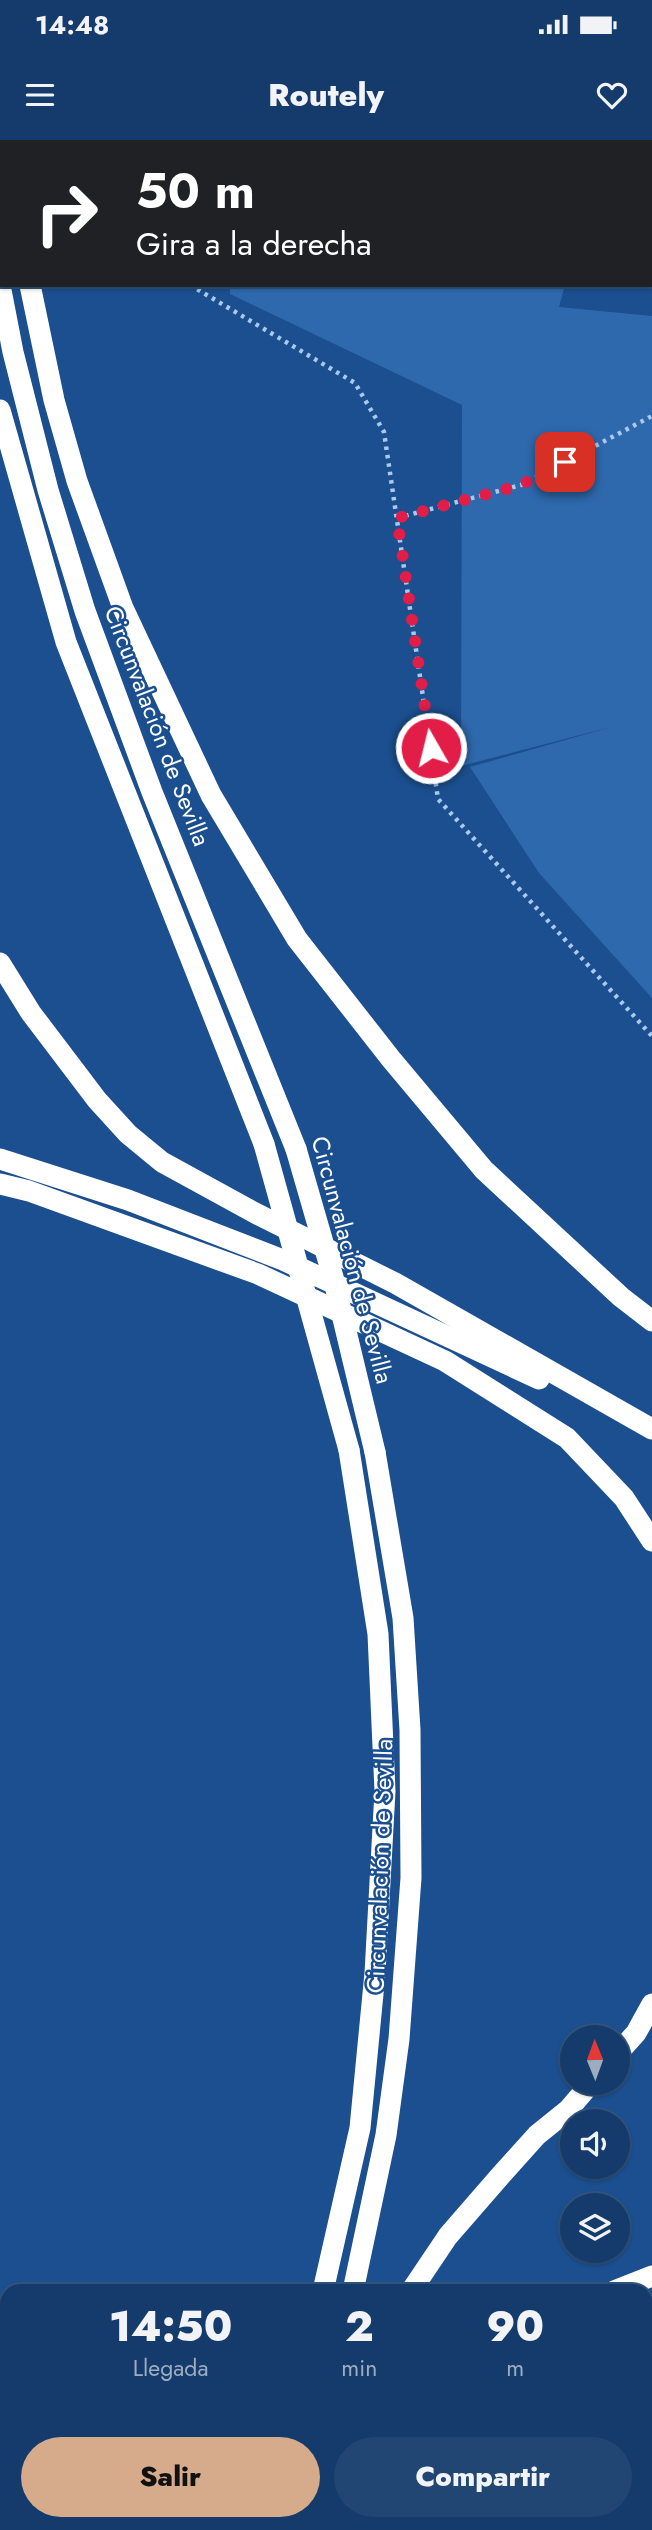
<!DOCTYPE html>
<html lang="es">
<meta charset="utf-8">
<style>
:root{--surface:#143b6b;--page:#214673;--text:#f1f3f6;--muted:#9dadc1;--line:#33557e;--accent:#d6ab8b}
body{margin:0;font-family:Jost,sans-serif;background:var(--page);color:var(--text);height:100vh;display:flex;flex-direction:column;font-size:26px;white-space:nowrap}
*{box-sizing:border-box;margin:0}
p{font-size:23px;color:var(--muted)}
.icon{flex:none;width:38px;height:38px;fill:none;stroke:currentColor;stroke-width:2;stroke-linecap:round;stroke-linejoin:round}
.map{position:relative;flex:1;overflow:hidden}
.drawer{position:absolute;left:0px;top:2144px;width:653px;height:247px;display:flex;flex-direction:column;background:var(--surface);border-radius:21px 21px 0 0;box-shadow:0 2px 5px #0004,0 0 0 2px var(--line)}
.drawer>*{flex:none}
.hud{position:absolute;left:0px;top:0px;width:653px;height:147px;box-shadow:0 2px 5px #0004,0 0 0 2px var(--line);background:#202124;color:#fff;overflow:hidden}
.needle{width:46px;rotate:359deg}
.tools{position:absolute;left:560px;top:1885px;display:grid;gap:14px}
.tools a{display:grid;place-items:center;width:70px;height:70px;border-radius:50%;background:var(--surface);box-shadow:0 2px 5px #0004,0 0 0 2px var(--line);font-size:35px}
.pin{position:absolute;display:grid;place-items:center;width:60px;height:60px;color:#fff;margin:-30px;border-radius:14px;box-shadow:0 4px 10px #0006}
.me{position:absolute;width:77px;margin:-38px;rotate:352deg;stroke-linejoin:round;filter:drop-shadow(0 0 5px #0008)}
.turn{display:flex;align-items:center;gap:24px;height:147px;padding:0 21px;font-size:32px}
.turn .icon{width:91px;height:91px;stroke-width:2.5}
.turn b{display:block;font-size:49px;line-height:60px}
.eta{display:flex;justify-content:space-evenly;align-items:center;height:119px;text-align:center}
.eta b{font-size:42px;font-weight:800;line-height:49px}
.button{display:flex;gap:14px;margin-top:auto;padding:14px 21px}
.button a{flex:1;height:80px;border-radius:42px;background:var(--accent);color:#111;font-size:28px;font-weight:800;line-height:80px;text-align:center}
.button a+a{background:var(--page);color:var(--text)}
.status{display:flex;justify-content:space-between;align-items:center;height:49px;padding:0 35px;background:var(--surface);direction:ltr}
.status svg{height:19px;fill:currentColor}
header{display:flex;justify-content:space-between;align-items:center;height:91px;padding:0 21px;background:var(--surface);font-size:32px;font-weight:800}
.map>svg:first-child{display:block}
</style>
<div class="status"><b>14:48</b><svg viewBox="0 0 49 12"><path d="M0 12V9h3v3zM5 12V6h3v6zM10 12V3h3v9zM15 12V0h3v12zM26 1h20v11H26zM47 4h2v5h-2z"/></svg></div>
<header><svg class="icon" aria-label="menu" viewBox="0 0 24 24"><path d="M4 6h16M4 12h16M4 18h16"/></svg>Routely<svg class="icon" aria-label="heart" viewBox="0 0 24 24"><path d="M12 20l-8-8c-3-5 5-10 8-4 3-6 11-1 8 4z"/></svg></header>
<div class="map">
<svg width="652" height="2390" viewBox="0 0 652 2390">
<rect width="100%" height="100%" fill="#1b4f8f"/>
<g fill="#2e69ad">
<path d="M216,0H609L215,2Z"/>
<path d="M230,145H565L559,167L652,176V858L539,733L470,627L611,587L461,626L462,265L230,154Z"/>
</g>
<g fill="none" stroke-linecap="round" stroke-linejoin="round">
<g stroke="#a9c9ee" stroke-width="4.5" stroke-dasharray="3.5 5" stroke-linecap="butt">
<path d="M98,0V2"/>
<path d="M190,145L355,243L384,292L438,659L652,896"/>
<path d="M397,378L521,345L652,276"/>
</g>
<g stroke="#fff" stroke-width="21">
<path d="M0,0L2,7"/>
<path d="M0,145L13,212L48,350L85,471L152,652L296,1009"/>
<path d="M30,145L54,260L77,341L123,468L211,655L297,799L391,919L484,1030L621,1157L652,1181"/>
<path d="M0,270L66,502L264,1004"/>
<path d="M0,823L31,873L97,960L128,994L162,1022L257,1074L395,1143L652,1289"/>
<path d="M0,1019L128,1060L283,1120L539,1239"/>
<path d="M0,1044L29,1051L258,1134L445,1221L567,1298L624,1358L652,1401"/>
<path d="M618,1913L636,1893L652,1864"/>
<path d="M323,2151L360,1988L375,1833L385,1651L378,1494L349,1310"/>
<path d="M353,2151L386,1995L399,1899L411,1738L410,1590L403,1478L375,1312"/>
<path d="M411,2151L448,2096L501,2035L537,1995L568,1970L592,1942"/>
<path d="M614,2151L652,2136"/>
<path d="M0,2271H7"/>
<path d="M646,2271L652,2265"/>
<path d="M0,2299L7,2298"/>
<path d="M254,2390L257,2384"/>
<path d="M278,2390L280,2384"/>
<path d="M310,2390L312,2384"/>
<path d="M527,2390L532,2384"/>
</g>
<g stroke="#fff" stroke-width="21">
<path d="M264,1004L349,1310"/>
<path d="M296,1009L333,1137L375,1312"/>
</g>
</g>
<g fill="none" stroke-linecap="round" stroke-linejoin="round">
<path stroke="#e11d48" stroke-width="12" stroke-dasharray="0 21.6" d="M431,608L397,378L521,345L565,322"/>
</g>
<g text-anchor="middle" stroke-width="5" stroke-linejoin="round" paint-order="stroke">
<g font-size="24" fill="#fff" stroke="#1b4f8f">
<text transform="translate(157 586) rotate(69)" y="8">Circunvalación de Sevilla</text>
<text transform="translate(352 1120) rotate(75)" y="8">Circunvalación de Sevilla</text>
<text transform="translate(380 1726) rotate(-88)" y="8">Circunvalación de Sevilla</text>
</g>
</g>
</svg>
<div class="tools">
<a><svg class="needle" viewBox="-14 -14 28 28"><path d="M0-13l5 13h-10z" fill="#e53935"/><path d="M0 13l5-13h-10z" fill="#9dadc1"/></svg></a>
<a><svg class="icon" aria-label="sound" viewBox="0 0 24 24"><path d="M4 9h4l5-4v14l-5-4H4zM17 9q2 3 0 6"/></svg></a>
<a><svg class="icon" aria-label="layers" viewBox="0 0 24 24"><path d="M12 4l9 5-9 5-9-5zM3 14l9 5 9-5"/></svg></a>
</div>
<div class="pin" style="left:565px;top:322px;background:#d93025"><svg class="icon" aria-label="arrive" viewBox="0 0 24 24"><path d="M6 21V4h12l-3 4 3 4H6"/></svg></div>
<svg class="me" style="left:431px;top:608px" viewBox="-20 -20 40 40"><circle r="17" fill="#e11d48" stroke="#fff" stroke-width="3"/><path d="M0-11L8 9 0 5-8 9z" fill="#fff"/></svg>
<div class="hud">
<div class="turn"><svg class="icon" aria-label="right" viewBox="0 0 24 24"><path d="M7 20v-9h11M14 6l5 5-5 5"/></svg><div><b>50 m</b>Gira a la derecha</div></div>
</div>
<section class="drawer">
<div class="eta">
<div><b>14:50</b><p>Llegada</p></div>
<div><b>2</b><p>min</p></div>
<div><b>90</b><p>m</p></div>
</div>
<div class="button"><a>Salir</a><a>Compartir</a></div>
</section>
</div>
